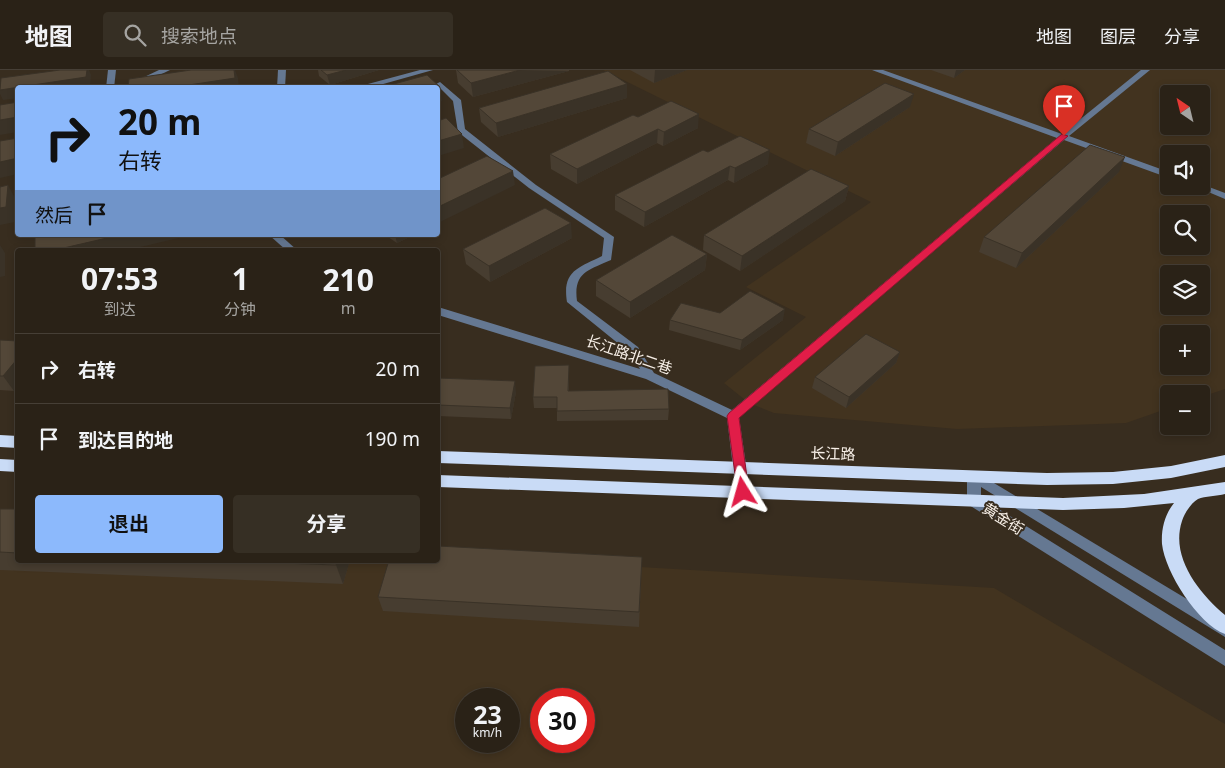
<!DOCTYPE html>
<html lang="zh">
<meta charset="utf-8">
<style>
:root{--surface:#2a2217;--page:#362f24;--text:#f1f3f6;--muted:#a5a4a1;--line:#463f36;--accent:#8cb9fc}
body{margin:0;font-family:"Noto Sans","Noto Sans SC",sans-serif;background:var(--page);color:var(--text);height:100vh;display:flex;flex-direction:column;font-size:19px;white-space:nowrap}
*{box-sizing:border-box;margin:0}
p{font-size:16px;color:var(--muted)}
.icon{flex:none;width:28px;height:28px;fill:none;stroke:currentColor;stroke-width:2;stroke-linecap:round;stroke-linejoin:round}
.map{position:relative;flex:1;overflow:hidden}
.side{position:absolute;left:15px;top:178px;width:425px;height:315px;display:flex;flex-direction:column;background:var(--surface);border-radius:5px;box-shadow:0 2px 8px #0003,0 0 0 1px var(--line)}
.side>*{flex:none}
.top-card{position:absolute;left:15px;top:15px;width:425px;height:152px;border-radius:5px;box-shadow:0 2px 8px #0003,0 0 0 1px var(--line);background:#8cb9fc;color:#111;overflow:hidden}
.needle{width:32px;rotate:325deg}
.fabs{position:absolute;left:1160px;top:15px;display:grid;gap:10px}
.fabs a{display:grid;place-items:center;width:50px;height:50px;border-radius:5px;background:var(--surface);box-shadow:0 2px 8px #0003,0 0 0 1px var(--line);font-size:25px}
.speed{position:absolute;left:455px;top:618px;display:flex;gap:10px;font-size:25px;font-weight:700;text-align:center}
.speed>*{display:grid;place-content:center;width:65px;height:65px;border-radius:50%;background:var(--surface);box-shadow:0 2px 8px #0003,0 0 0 1px var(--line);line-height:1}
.speed small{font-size:12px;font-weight:400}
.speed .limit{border:8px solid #d22;background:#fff;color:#111}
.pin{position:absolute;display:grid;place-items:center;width:42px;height:42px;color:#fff;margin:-51px -21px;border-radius:50% 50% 50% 0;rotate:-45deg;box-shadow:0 0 5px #0007}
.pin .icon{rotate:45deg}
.me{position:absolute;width:55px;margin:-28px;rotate:352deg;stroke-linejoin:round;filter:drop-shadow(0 0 4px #0008)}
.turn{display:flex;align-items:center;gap:18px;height:105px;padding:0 20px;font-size:22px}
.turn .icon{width:65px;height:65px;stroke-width:2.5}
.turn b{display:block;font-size:35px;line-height:42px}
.then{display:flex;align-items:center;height:48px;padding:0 20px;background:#0003;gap:10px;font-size:19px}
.eta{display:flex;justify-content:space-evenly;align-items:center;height:85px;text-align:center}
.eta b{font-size:30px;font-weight:700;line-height:35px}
.cta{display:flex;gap:10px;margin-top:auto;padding:10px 20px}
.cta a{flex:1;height:58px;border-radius:5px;background:var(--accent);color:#111;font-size:20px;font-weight:700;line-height:58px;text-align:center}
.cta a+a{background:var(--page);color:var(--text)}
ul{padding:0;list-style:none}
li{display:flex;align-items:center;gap:15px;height:70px;padding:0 20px;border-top:1px solid var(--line)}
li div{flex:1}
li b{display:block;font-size:19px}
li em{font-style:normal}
header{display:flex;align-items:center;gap:30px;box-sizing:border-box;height:70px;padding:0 25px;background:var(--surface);border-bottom:1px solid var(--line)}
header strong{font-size:24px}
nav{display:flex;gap:28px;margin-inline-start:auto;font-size:18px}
.search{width:350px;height:45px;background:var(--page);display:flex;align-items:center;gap:12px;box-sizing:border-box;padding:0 18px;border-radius:5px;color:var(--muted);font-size:19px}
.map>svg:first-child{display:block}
</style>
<header>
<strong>地图</strong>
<div class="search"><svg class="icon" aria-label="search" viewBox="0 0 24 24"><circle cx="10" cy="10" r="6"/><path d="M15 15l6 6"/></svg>搜索地点</div>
<nav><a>地图</a><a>图层</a><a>分享</a></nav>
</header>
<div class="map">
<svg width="1225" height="698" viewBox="0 0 1225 698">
<rect width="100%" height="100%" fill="#382d1f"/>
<g fill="#42331f" fill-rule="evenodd">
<path d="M603,0H1225V319L1201,327V324H1169V338L1126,353L957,359L774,343L749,333L724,313L806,247L746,217L871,132ZM1169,24H1201V56H1169ZM1169,84H1201V116H1169ZM1169,144H1201V176H1169ZM1169,204H1201V236H1169ZM1169,264H1201V296H1169Z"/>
<path d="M0,459L18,490H438V485L994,518L1225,654V698H0ZM466,629H509V671H466ZM541,629H584V671H541Z"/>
</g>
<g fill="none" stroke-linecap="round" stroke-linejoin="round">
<g fill="#657892" fill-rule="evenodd">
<path d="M108,0H116L114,18H106Z"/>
<path d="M159,0H170L133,18H121Z"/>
<path d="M278,0H286L285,18H277Z"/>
<path d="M420,0H433L369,18H353Z"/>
<path d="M872,0H883L1062,64L1141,0H1150L1069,66L1169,102V108L1064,70L739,347L750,422L748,426L743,427L738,426L736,422L727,348L646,309L438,245V237L640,299L630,283L567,232C562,201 578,198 602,186L604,168L529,118L458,62L453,31L436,14L440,12L461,30L465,59L536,115L614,167L611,190C589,200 573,202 577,231L638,277L654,303L732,340L1057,68Z"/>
<path d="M1201,114L1225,123V129L1194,116H1201Z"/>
<path d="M269,165H280L297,180H286Z"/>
<path d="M974,401L1225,552V567L981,417V428L1225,580V596L969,435L967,431V406L969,402Z"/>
</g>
<g fill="#c9dbf6" fill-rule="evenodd">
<path d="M0,365L18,366V378L0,377Z"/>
<path d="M438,381L1047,403L1113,402L1171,396L1225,385V397L1171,408L1113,414L1047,415L438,393Z"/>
<path d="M0,389L18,390V402L0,401Z"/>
<path d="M438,405L1063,428L1144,424L1225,412V424C1217,426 1205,426 1198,429C1191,433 1184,444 1182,451C1170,487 1199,523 1225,545V564C1198,554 1165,502 1162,474C1161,459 1165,444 1174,433L1124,438L1063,440L438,417Z"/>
</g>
</g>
<g fill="#473d30">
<path d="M318,0H379L330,15L319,6Z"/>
<path d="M456,0H569V1L473,27L458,13Z"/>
<path d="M630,0H687L654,13Z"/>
<path d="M931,0H965L954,8Z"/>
<path d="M627,14V28L498,67L481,52L479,38Z"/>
<path d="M910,37L835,86L806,73L809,59Z"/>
<path d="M638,47L698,58L663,76L657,73L577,114L551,99L550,84Z"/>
<path d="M708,82L768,94L734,113L728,110L644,157L615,140V125Z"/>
<path d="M1119,102L1016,198L979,182L984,167Z"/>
<path d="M849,116L845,131L740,201L703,180L704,165Z"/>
<path d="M385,165H414L397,173Z"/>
<path d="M572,168L490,212L466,194L463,179Z"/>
<path d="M707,184L705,200L630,248L596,226V210Z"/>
<path d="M670,250H783L740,280L669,260Z"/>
<path d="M0,270L14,321L0,320Z"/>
<path d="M900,282L896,293L846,338L812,318L815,307Z"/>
<path d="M569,295V321L669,339L668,350L557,351V338H534L533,327Z"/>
<path d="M438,308L516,322L511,349L438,346Z"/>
<path d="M0,439H18V490H350L343,514L0,500Z"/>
<path d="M642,487L639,557L383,541L378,527Z"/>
</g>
<g fill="#3a3227">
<path d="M87,0H89L91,5L90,17L85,18H18V28L3,30L0,24V20Z"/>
<path d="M234,0H235L238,8L239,18H169Z"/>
<path d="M346,0H379L330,15L327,5Z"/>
<path d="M520,0L569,1L473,27L471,13Z"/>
<path d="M655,0H687L654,13Z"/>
<path d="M956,0H965L954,8Z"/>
<path d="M627,14V28L498,67L496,53Z"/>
<path d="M440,17L442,31L438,32V18Z"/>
<path d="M914,24L910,37L835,86L838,72Z"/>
<path d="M699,44L698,58L663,76L664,62Z"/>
<path d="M18,47V62L0,65V50Z"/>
<path d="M658,59L657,73L577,114V99Z"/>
<path d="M462,64L464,78L438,86V71Z"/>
<path d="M770,80L768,94L734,113L735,98Z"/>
<path d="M1125,87L1119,102L1016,198L1022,183Z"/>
<path d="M18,88V104L0,108V92Z"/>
<path d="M730,96L728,110L644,157L645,142Z"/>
<path d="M513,101L515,115L438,153V137Z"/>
<path d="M8,115L16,130L15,152L0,155V138Z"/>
<path d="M849,116L845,131L740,201L742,186Z"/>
<path d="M571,153L572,168L490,212L489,196Z"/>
<path d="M120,165H191L128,180H55Z"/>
<path d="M395,165H414L397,173Z"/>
<path d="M0,175L5,183V206L0,207Z"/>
<path d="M707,184L705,200L630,248V232Z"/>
<path d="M785,239L783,250L740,280L742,270Z"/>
<path d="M900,282L896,293L846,338L849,327Z"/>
<path d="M18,288V316L14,321L3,306Z"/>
<path d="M515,311L516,322L511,349L510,338Z"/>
<path d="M337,490H350L343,514L336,495Z"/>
</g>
<g fill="#534738" stroke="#3a3227">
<path d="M60,0H87L86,7L0,20L1,8Z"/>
<path d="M191,0H234L235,8L169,18H128L129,9Z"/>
<path d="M321,0H346L327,5Z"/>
<path d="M457,0H520L471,13Z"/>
<path d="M608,1L627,14L496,53L479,38Z"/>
<path d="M427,5L440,17L438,18H379Z"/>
<path d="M885,13L914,24L838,72L809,59Z"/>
<path d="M671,31L699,44L664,62L658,59L577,99L550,84L633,45L638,47Z"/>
<path d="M18,32V47L0,50V35Z"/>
<path d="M446,48L462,64L438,71V51Z"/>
<path d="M740,66L770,80L735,98L730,96L645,142L615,125L703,80L708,82Z"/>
<path d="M18,68V88L0,92V71Z"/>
<path d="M1090,75L1125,87L1022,183L984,167Z"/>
<path d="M487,86L513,101L438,137V109Z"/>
<path d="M811,99L849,116L742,186L704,165Z"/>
<path d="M8,115L6,137L0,138V117Z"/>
<path d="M545,138L571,153L489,196L463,179Z"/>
<path d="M35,165H120L55,180H35Z"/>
<path d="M672,165L707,184L630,232L596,210Z"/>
<path d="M208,177V180H197Z"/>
<path d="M750,221L785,239L742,270L670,250L681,233L720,243Z"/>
<path d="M866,264L900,282L849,327L815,307Z"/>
<path d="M0,270L18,271V288L3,306H0Z"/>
<path d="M569,295L568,321L668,319L669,339L557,341V327H533L535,296Z"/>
<path d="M438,308L515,311L510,338L438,335Z"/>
<path d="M0,439H18V483L0,482Z"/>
<path d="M438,476L642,487L639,542L378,527L389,490H438Z"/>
<path d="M198,490H337L336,495Z"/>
</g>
<path fill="#e11d48" stroke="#92132f" d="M1062,64L1068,66L739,348L749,422L747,426H738L727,346L729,343Z"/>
<g text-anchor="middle" stroke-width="4" stroke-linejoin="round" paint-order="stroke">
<g font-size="15" fill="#f7efe7" stroke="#382d1f">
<text transform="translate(629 285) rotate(19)" y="5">长江路北二巷</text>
<text transform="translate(833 384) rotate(2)" y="5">长江路</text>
<text transform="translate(1003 449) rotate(32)" y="5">黄金街</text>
</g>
</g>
</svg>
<div class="fabs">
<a><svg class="needle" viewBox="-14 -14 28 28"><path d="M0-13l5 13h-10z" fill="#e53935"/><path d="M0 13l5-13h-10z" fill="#a5a4a1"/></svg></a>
<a><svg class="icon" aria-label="sound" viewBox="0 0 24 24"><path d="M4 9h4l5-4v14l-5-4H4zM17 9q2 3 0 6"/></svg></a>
<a><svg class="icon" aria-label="search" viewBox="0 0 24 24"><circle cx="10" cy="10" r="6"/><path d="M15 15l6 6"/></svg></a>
<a><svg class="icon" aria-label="layers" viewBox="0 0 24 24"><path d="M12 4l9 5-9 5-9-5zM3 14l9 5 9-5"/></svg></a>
<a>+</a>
<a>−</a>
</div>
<div class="speed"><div>23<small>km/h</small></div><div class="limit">30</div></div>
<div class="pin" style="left:1064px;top:66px;background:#d93025"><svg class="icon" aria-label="arrive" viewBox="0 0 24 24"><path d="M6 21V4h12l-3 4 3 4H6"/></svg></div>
<svg class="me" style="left:743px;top:422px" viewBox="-20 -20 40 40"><path d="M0-17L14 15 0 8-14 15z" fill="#e11d48" stroke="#fff" stroke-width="4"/></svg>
<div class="top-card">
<div class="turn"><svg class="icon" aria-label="right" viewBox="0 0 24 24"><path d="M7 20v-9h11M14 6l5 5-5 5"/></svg><div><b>20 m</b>右转</div></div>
<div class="then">然后<svg class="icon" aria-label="arrive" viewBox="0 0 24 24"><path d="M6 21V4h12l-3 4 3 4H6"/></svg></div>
</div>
<section class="side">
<div class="eta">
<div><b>07:53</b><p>到达</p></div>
<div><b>1</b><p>分钟</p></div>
<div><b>210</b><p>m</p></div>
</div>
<ul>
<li><svg class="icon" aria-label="right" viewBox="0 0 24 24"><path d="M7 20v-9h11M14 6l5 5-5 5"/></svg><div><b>右转</b></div><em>20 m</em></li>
<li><svg class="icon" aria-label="arrive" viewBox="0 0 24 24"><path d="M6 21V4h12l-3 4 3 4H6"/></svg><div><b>到达目的地</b></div><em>190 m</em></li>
</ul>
<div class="cta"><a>退出</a><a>分享</a></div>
</section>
</div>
